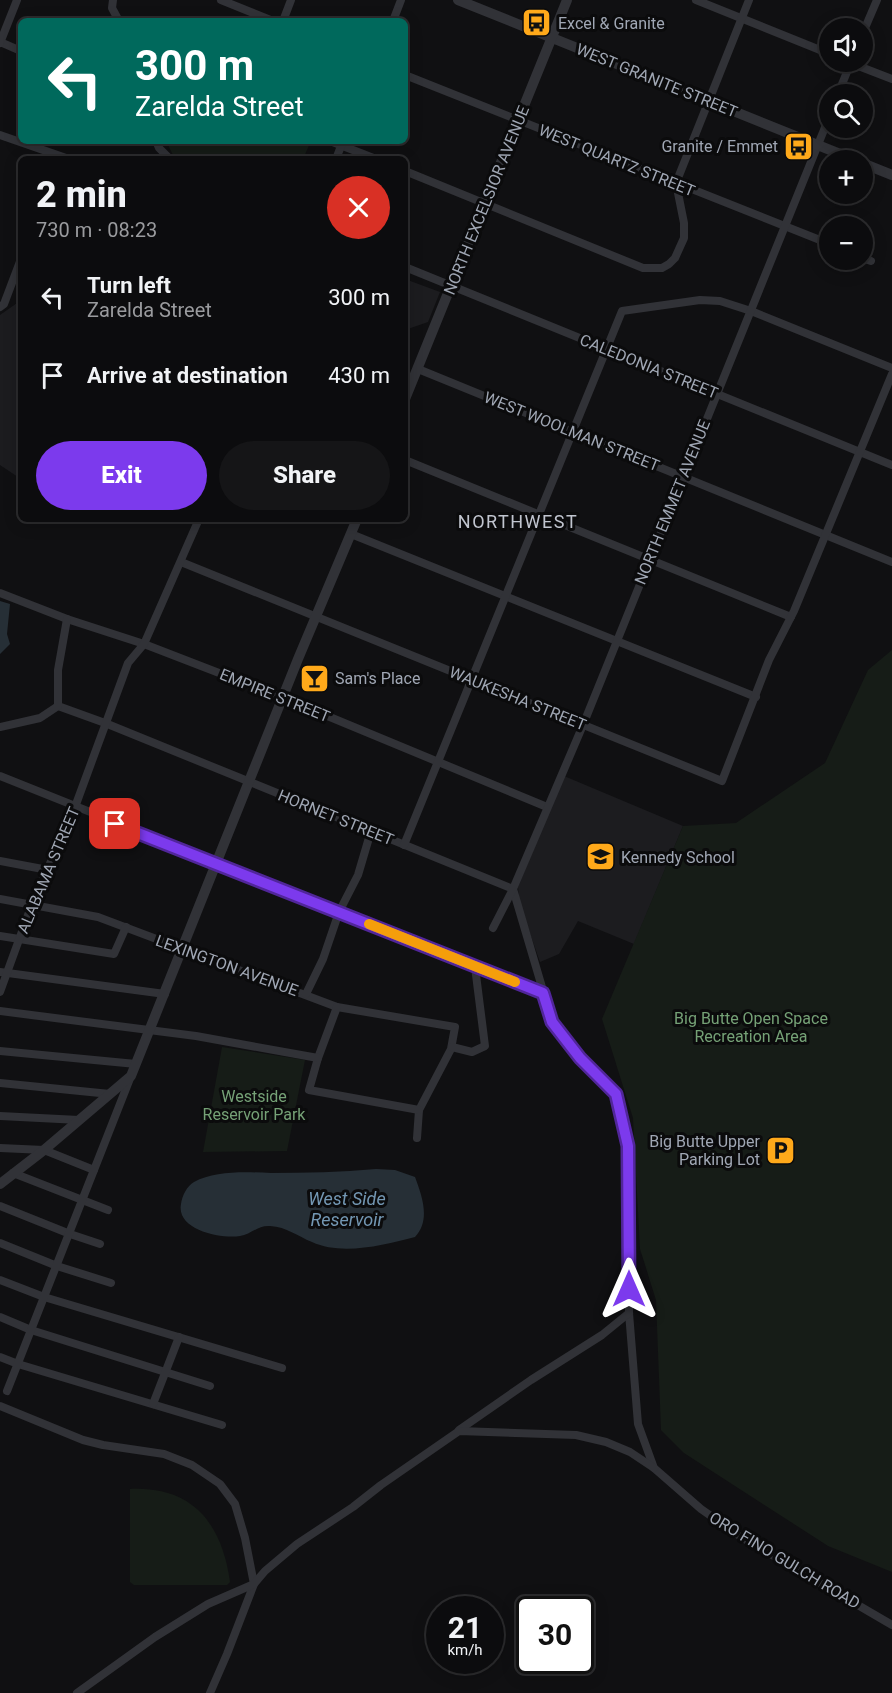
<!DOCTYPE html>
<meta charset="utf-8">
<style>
:root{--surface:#0c0c0e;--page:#151517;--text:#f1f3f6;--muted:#9a9b9e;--line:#2c2c2e;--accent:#7c3aed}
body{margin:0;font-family:Roboto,sans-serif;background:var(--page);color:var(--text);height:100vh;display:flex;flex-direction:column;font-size:22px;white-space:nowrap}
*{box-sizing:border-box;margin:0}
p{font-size:20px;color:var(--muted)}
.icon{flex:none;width:33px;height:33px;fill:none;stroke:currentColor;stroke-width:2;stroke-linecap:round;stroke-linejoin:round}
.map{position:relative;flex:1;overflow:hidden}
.drawer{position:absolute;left:18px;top:156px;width:390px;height:366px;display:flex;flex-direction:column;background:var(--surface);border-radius:9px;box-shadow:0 3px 15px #0003,0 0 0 2px var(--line)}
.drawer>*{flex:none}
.top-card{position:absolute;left:18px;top:18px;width:390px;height:126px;border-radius:9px;box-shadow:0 3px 15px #0003,0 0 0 2px var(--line);background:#00695c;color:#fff;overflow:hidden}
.buttons{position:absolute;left:819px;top:18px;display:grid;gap:12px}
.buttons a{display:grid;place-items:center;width:54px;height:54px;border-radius:50%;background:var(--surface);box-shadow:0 3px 15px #0003,0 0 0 2px var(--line);font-size:30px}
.speed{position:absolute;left:426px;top:1596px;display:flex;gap:12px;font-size:30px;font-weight:700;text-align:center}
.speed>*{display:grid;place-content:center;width:78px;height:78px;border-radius:50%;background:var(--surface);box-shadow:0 3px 15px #0003,0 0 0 2px var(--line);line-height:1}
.speed small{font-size:15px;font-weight:400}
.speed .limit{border:3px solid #111;border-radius:9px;background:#fff;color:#111}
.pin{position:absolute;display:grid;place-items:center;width:51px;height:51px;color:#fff;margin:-26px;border-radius:12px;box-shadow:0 3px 9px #0006}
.me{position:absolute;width:66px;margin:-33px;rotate:0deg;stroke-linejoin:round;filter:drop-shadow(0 0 4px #0008)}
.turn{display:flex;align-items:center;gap:21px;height:126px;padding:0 18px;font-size:27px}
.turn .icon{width:78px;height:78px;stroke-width:2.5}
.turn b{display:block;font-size:42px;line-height:51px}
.round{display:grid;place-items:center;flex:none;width:63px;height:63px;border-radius:32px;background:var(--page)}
.overview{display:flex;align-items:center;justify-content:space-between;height:102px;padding:0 18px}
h1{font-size:36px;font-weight:800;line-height:45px}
.button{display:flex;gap:12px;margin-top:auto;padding:12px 18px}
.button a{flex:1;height:69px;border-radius:36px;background:var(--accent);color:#fff;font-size:24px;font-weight:800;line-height:69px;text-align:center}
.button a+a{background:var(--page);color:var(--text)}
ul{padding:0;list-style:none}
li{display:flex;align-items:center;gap:18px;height:78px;padding:0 18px}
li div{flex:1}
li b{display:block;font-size:22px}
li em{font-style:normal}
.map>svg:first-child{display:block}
</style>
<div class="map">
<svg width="892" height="1693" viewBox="0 0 892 1693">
<rect width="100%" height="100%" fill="#101012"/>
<g fill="#1c1c1f">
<path d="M405,279L440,292L428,322L405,330Z"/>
<path d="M21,297V479L0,465V315L20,301Z"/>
<path d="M564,776L683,826L634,944L578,921L559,954L540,962L519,902L518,887Z"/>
</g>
<g fill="#161c17">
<path d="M169,141H311L303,159H175L169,147Z"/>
<path d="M892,650V1572L828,1546L684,1453L661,1430L656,1300L640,1249L633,1118L602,1019L683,826L736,823L825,763L868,670Z"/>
<path d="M222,1047L305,1060L287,1151L203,1152Z"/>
<path d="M130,1489C193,1486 222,1524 230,1582L227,1585H134L130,1582Z"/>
</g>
<g fill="#262f36">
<path d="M0,601L10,604L7,634L10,644L0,654Z"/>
<path d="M376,1169L395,1170L415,1177C422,1196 431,1220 415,1237C384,1245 342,1256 312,1242C297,1236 287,1227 270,1226C258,1225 250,1235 240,1236C221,1239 176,1230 181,1204C182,1196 187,1186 194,1182C215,1170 248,1172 271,1173C305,1173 341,1172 376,1169Z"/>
</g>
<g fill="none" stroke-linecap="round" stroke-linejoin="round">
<g stroke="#313237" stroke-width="8">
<path d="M113,0L112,8L119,21"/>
<path d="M221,0L273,21"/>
<path d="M696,0L830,54"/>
<path d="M283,21L291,0"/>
<path d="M393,21L401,0"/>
<path d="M862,35L877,0"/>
<path d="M0,42L21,51"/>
<path d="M0,43L17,0"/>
<path d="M848,62L892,79"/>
<path d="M405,75L830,244"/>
<path d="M838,94L851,62"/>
<path d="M0,135L69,159"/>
<path d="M156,141L159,148L170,159"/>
<path d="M330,141L376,159"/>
<path d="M336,159L343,141"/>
<path d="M405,171L643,268H662L669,264L675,258L684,238V223L676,183L749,0"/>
<path d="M862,258L871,261"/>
<path d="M405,267L892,465"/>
<path d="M0,307L4,304L21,259"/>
<path d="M418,369L892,562"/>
<path d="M405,460L791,617"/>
<path d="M351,534L756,697"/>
<path d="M181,562L722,781L769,660L794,611L892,374"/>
<path d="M0,593L67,619L144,644L284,698L547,807"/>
<path d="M58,706L105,723L513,889L552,1021L580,1058L616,1094L629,1146V1313L638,1424L654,1468L701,1509L741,1537L892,1625"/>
<path d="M0,727L40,718L58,706V670L67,619"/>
<path d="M0,776L543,993"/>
<path d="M404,845L622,311L700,300L720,301L751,311L892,368"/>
<path d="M0,861L48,870"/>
<path d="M0,899L98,917L337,1007L455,1027L451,1049L419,1110L417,1138"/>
<path d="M493,928L513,889L583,725L830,115"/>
<path d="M0,936L114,954L126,927"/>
<path d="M0,972L165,994"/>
<path d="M0,992L32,904L75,807L128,663L144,644L199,519"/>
<path d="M306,994L323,959L339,912L358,875L371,831"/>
<path d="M337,1007L318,1058L309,1090L419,1110"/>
<path d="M0,1011L196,1036L318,1058"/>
<path d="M452,1047L472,1052L485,1046L475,967"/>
<path d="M0,1051L136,1064"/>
<path d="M0,1083L110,1094"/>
<path d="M0,1116L79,1120"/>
<path d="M0,1148L44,1150L94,1170"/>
<path d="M13,1173L108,1210"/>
<path d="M0,1206L70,1234L100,1244"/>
<path d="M0,1243L57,1266L111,1283"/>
<path d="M0,1280L44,1297L282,1368"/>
<path d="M0,1317L31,1330L210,1386"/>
<path d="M0,1357L18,1364L222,1425"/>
<path d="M7,1391L131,1076"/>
<path d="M153,1404L179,1337"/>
<path d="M0,1406L83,1440L103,1445L164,1454L192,1465L220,1484L235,1504L245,1538L254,1584L227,1654L210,1693"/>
<path d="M459,1430L531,1380L602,1335L629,1313"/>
<path d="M77,1693L155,1637L208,1604L254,1584L265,1571L297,1544L353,1507L381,1485L459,1431L576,1435L606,1442L630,1452L654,1468"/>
</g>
<g stroke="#313237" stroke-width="10">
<path d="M458,0L855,160"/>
<path d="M862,163L892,175"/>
<path d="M405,399L567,0"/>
<path d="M0,1184L44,1150L131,1076L298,659L357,519"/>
</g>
</g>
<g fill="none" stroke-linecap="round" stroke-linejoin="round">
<defs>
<path id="route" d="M115,824L543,993L552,1022L580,1058L616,1094L628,1146L629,1289"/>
</defs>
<use href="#route" stroke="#51269a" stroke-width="15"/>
<use href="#route" stroke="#7c3aed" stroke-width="10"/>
<path stroke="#f59e0b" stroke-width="10" d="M369,924L515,982"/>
</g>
<defs>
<symbol id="bus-square" viewBox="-11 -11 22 22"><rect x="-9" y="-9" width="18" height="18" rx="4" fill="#ffa91a" stroke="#0b0b0c"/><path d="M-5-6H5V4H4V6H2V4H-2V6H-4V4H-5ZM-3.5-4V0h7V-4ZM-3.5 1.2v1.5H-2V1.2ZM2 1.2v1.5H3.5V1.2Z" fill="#111"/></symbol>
<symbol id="bar-square" viewBox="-11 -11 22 22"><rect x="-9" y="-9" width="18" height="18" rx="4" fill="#ffa91a" stroke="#0b0b0c"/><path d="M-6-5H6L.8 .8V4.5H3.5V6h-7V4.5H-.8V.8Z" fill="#111"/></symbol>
<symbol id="school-square" viewBox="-11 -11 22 22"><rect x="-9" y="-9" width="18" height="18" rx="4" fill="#ffa91a" stroke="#0b0b0c"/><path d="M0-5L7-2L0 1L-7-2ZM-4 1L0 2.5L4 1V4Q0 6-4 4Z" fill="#111"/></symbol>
<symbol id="parking-square" viewBox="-11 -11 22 22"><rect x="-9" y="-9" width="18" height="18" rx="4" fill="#ffa91a" stroke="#0b0b0c"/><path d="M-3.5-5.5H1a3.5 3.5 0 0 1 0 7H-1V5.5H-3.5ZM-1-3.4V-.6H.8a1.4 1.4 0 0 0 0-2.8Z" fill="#111"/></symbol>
</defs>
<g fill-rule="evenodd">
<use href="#bus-square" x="520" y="6" width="33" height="33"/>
<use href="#bus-square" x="782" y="130" width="33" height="33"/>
<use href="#bar-square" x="298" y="662" width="33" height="33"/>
<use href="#school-square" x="584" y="840" width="33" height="33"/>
<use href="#parking-square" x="764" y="1134" width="33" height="33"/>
</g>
<g text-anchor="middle" stroke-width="6" stroke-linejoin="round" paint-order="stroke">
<g font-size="16" fill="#a0a7b4" stroke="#0b0b0c" text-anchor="start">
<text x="558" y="29">Excel &amp; Granite</text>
<text x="778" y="152" text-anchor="end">Granite / Emmet</text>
<text x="335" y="684">Sam's Place</text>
<text x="621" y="863">Kennedy School</text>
<text x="760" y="1147" text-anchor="end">Big Butte Upper<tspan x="760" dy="18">Parking Lot</tspan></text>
</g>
<g font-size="16" fill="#a0a7b4" stroke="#0b0b0c">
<text transform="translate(657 80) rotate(22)" y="6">WEST GRANITE STREET</text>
<text transform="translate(617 160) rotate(22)" y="6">WEST QUARTZ STREET</text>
<text transform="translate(486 200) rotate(-68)" y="6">NORTH EXCELSIOR AVENUE</text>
<text transform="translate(649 366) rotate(22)" y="6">CALEDONIA STREET</text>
<text transform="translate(572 431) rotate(22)" y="6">WEST WOOLMAN STREET</text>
<text transform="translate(672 502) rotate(-68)" y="6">NORTH EMMET AVENUE</text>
<text transform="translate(275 695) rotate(22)" y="6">EMPIRE STREET</text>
<text transform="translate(518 698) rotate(22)" y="6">WAUKESHA STREET</text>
<text transform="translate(336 817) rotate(22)" y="6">HORNET STREET</text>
<text transform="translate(48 870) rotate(-67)" y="6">ALABAMA STREET</text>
<text transform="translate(227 965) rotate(20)" y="6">LEXINGTON AVENUE</text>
<text transform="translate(785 1560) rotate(31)" y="6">ORO FINO GULCH ROAD</text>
</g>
<g font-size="16" fill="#75a176" stroke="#0b0b0c">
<text x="751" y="1024">Big Butte Open Space<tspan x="751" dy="18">Recreation Area</tspan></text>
<text x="254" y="1102">Westside<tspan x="254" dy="18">Reservoir Park</tspan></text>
</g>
<g font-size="18" letter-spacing="1.5" fill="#c1c5cf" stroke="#0b0b0c">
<text x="518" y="528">NORTHWEST</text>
</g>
<g font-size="18" font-style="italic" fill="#7397b3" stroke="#0b0b0c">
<text x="347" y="1205">West Side<tspan x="347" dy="21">Reservoir</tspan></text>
</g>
</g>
</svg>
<div class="buttons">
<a><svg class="icon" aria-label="sound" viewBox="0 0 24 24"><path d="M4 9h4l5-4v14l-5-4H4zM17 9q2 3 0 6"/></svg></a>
<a><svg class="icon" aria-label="search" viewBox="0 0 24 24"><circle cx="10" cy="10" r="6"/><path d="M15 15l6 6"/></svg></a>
<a>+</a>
<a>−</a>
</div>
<div class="speed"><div>21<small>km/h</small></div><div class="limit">30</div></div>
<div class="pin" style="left:115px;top:824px;background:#d93025"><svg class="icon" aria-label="arrive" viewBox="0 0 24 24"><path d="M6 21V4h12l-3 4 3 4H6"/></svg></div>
<svg class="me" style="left:629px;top:1289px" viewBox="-20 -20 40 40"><path d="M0-17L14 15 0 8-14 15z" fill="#7c3aed" stroke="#fff" stroke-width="4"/></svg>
<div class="top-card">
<div class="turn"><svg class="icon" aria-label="left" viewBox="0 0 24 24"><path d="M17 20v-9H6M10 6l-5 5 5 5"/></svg><div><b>300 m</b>Zarelda Street</div></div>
</div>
<section class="drawer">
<div class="overview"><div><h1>2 min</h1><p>730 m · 08:23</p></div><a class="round" style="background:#d93025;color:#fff"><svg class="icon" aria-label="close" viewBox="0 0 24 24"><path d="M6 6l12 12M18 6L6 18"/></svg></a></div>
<ul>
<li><svg class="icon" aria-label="left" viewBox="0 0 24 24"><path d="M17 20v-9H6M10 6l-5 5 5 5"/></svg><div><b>Turn left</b><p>Zarelda Street</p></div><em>300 m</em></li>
<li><svg class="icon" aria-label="arrive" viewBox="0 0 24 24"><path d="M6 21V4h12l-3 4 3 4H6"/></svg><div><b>Arrive at destination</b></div><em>430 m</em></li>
</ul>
<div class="button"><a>Exit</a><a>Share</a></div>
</section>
</div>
